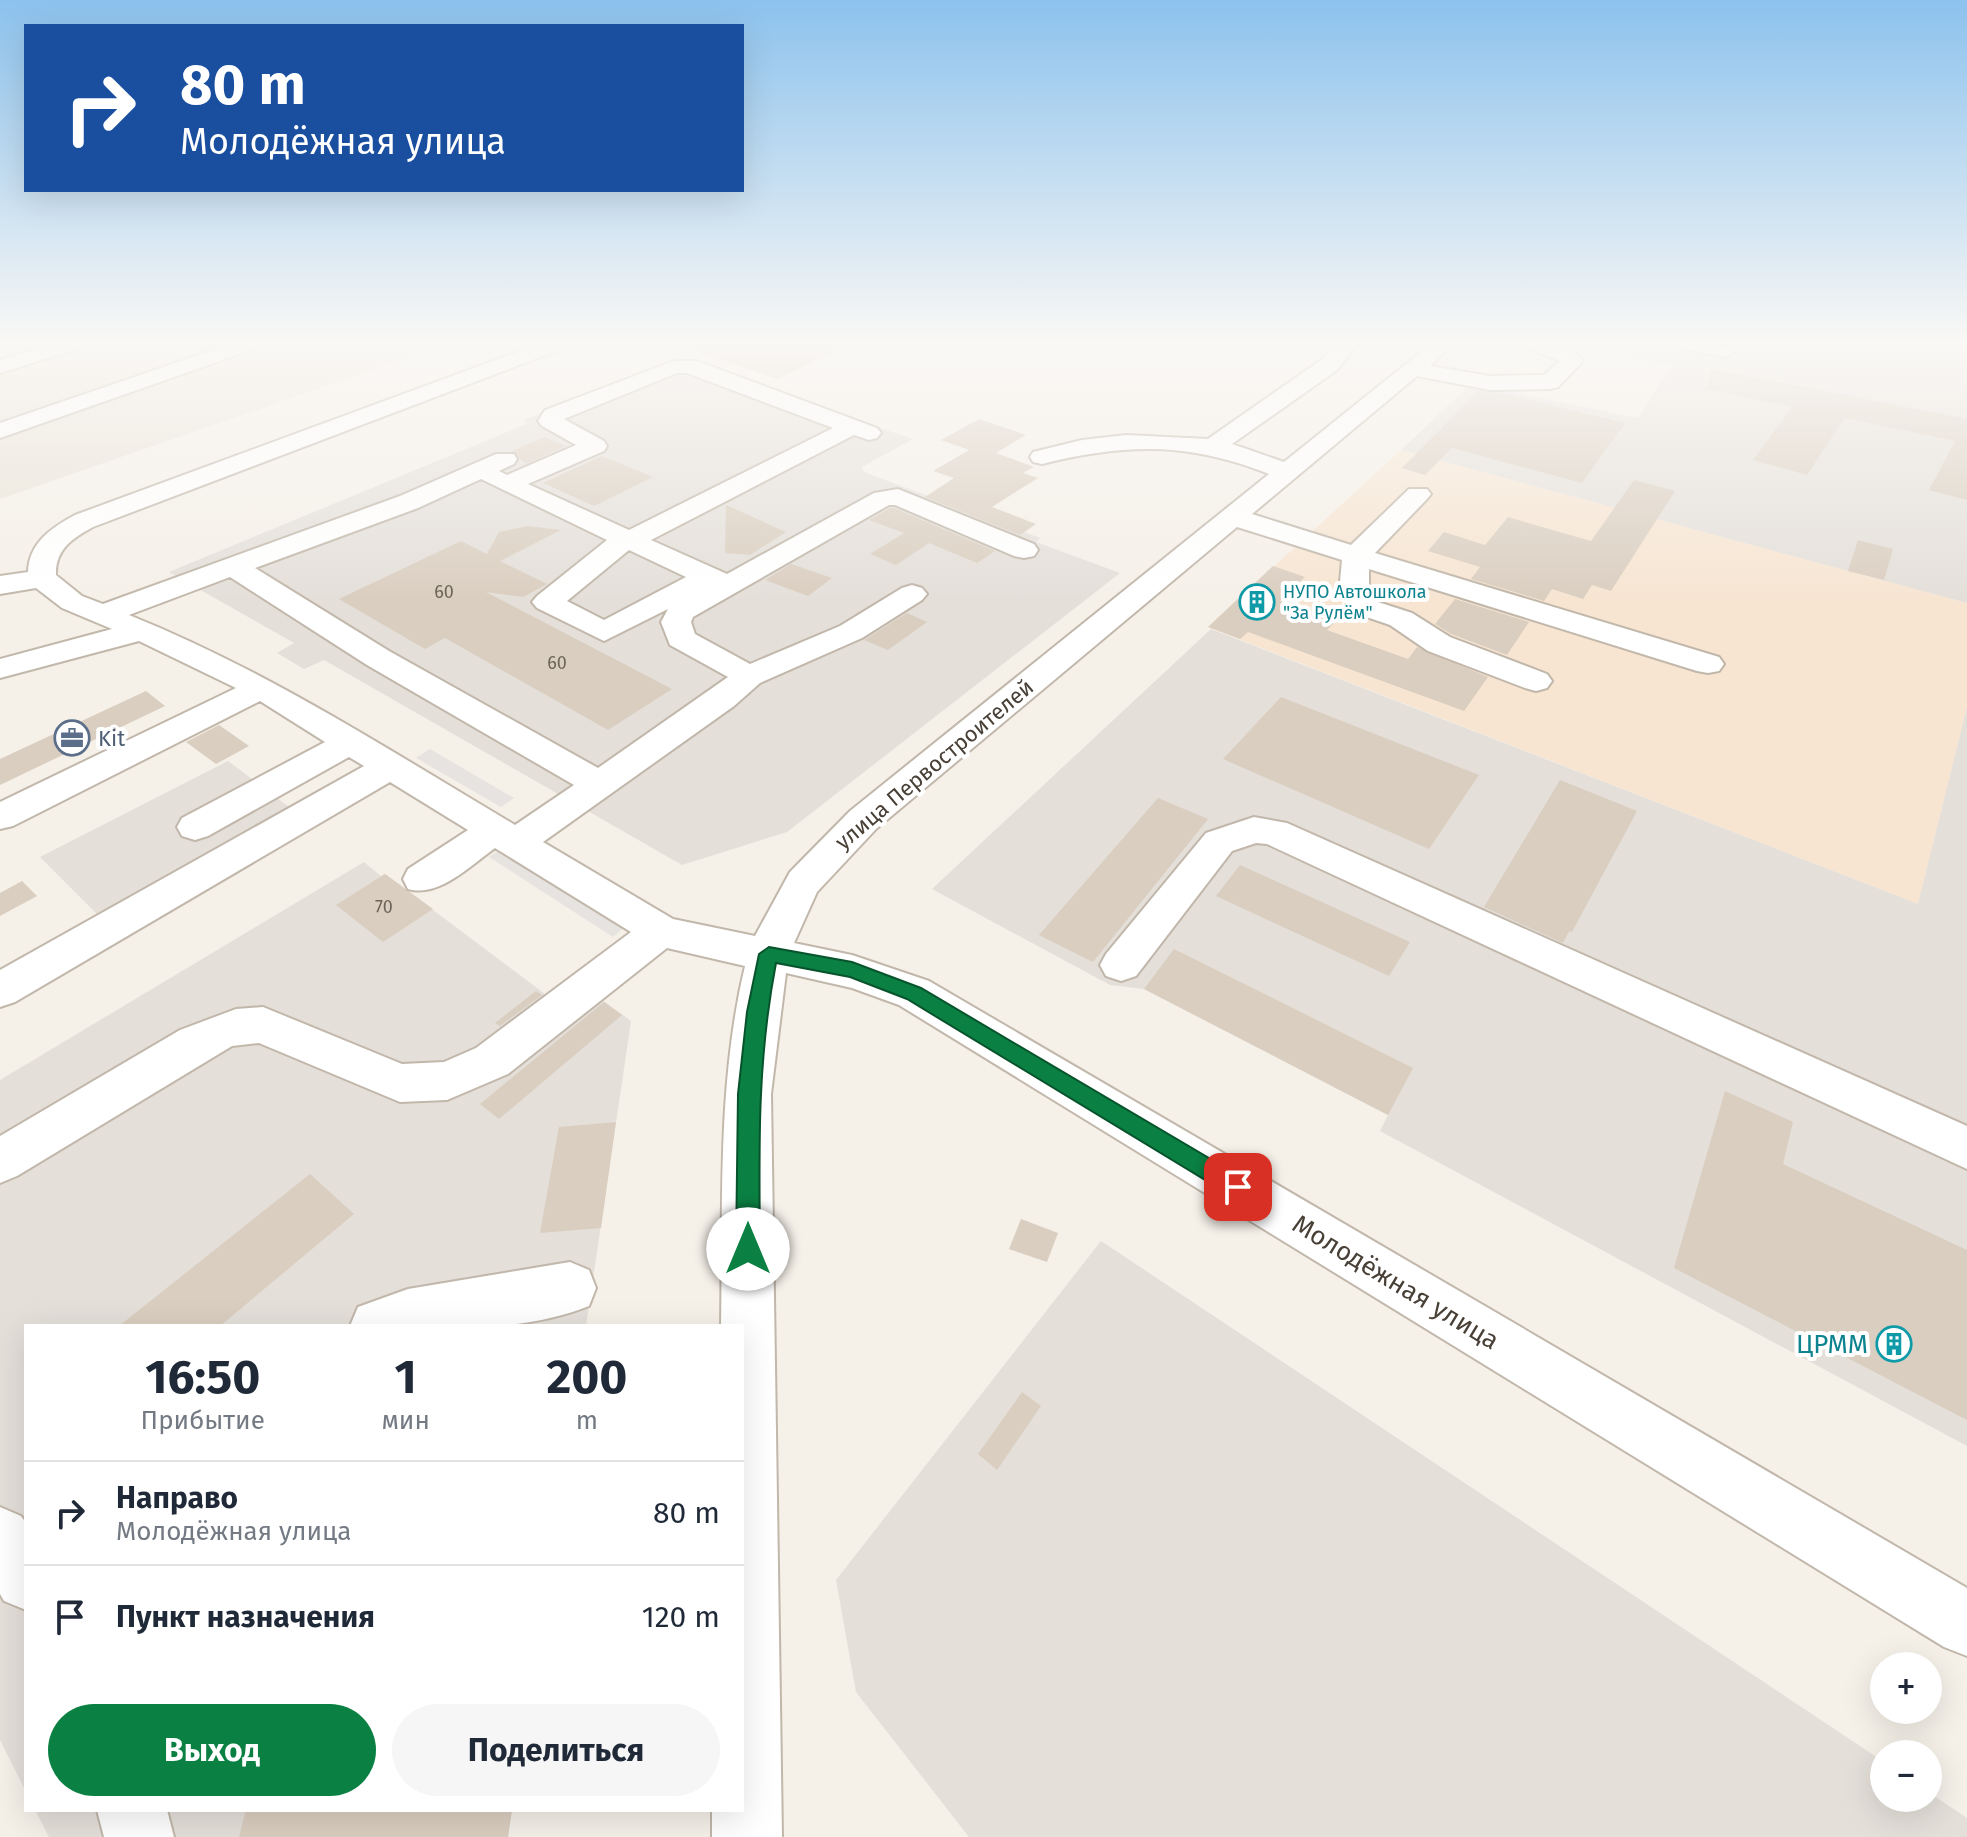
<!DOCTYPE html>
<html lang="ru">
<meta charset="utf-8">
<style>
:root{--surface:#fff;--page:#f6f6f7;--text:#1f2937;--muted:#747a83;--line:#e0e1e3;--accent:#0b8043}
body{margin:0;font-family:"Fira Sans",sans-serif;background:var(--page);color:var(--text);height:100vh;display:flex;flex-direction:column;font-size:30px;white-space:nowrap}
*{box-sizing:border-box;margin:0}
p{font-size:26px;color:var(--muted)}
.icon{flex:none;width:44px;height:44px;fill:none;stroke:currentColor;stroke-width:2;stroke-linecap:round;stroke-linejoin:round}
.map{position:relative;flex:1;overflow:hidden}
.side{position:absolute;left:24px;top:1324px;width:720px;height:488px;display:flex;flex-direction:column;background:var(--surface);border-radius:0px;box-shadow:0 8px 32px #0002}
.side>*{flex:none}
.top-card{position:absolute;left:24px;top:24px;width:720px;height:168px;border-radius:0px;box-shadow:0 8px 32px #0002;background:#1a4fa0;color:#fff;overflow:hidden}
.controls{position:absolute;left:1870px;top:1652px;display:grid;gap:16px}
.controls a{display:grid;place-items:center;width:72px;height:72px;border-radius:50%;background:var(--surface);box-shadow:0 8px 32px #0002;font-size:40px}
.pin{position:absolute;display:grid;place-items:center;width:68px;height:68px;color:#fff;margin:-34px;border-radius:16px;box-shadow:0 4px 12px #0006}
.me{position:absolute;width:88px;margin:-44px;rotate:0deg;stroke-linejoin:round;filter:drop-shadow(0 0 6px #0008)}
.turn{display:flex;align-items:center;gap:28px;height:168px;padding:0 24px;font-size:36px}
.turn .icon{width:104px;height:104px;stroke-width:2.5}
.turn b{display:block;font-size:56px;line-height:68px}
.eta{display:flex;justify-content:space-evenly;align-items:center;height:136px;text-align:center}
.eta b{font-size:48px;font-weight:700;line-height:56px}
.button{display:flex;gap:16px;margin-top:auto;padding:16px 24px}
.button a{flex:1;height:92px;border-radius:48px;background:var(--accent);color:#fff;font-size:32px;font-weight:700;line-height:92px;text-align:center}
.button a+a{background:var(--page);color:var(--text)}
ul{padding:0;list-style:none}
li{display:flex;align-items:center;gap:24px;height:104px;padding:0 24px;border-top:2px solid var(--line)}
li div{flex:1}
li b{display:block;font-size:30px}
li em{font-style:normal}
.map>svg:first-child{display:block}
</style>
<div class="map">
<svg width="1967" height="1837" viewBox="0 0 1967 1837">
<rect width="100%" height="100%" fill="#f5f0e8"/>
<path fill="#e9e2d6" d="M0,344H447L0,499Z"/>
<path fill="#f7e5d2" d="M1401,450L1967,603V707L1918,904L1208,627Z"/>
<g fill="#e4dfd9">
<path d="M1567,344H1967V603L1401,450L1471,384L1638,418L1671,366L1593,346L1587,348Z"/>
<path d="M676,358L913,439L862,467L864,472L1040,538L1036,542L1120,573L787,832L682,865L324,660L304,669L277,653L294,643L169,572L526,424L523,420Z"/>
<path d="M1211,629L1918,904L1967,707V1446L1380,1131L1388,1115L1144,989L1110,985L932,889Z"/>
<path d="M228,761L293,810L103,920L40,857Z"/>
<path d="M364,862L381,876L385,874L573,1015L597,996L631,1021L586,1326H26V1792L0,1740V1080Z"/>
<path d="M1101,1241L1884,1762V1798H1928V1792L1967,1818V1837H969L856,1692L836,1580Z"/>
<path d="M35,1810H512L508,1837H49Z"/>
</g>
<g fill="#e6e3e0">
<path d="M430,749L514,798L501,807L416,758Z"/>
<path d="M505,846L628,924L613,937L489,857Z"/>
</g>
<g fill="#dacec0">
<path d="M684,344H849L778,379L684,347Z"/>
<path d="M1711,369L1967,419V500L1929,490L1955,441L1845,418L1807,475L1753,460L1792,407L1707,389Z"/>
<path d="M1478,391L1500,393L1625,423L1582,483L1452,448L1425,475L1402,468Z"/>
<path d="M979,419L1026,435L996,453L1034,467L1023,473L1038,478L992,507L1036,524L1020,535L925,497L954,478L933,471L969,450L941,440Z"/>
<path d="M545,437L566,446L526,464L512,451Z"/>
<path d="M602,456L653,477L594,506L543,483Z"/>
<path d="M1634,480L1675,491L1611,591L1592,585L1583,599L1552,589L1544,601L1471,579L1480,567L1428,551L1444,532L1485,545L1508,517L1591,541Z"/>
<path d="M726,505L786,532L750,555L725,553Z"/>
<path d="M890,508H894L995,551L977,563L929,543L896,565L870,554L904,533L869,520Z"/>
<path d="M528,526L561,530L500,561L547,584L523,597L486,592L672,689L608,730L445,638L425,649L339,599L461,541L487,554L499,532Z"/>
<path d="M1858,540L1893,549L1884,580L1848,571Z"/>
<path d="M791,564L832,578L808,596L765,580Z"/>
<path d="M1273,566L1305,577L1280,601L1336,621L1327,630L1408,659L1417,647L1488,677L1464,711L1248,632L1240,639L1208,627Z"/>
<path d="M1455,599L1529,622L1507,655L1451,634L1435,624Z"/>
<path d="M907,613L927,622L888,650L864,640Z"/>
<path d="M146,691L165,706L0,785V759Z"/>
<path d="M1281,697L1479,775L1429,849L1223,759Z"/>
<path d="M219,725L249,746L216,764L186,742Z"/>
<path d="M1560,780L1637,811L1572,932L1569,931L1563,943L1484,907Z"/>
<path d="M1158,798L1208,819L1093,962L1039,935Z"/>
<path d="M1240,865L1410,942L1389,976L1216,896Z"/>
<path d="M385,874L433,909L383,942L336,905Z"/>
<path d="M22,881L37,896L0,916V893Z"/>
<path d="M1174,949L1413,1068L1388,1115L1144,989Z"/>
<path d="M536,991L542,995L500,1026L495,1023Z"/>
<path d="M604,1002L622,1015L499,1119L480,1104Z"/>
<path d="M1725,1091L1793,1122L1783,1164L1967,1250V1420L1674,1268Z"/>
<path d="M616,1122L601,1228L540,1233L559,1127Z"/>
<path d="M310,1174L354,1214L220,1326H119Z"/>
<path d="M1021,1219L1058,1233L1047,1262L1009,1249Z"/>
<path d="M1022,1392L1041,1406L997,1470L978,1454Z"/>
<path d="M246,1810H512L508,1837H239Z"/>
</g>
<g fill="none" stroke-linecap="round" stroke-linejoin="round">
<defs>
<g id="minor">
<path d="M53,344H83L80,348L0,373V360Z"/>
<path d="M231,344H260L257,348L0,438V423Z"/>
<path d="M539,344H567L564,348L93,527C73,538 55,549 56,575L82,596L103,604L400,496L496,454H514L517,459L514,464L499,471L507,475L576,445L542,426L538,421L545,410L674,361H697L877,428L881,433L877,438L869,440L854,435L651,540L727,574L874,493L898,489L1034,544L1038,550L1034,556L1024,558L1014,556L895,505H889L693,617L691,622L695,634L750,664L840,626L902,588L912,585L922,588L927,594L922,600L862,638L760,683L734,706L543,842L673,919L755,936L790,872L850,811L1269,474C1188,442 1126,443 1042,464L1033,462L1030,457L1033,452L1082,440L1126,435L1208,439L1321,360L1336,344H1357L1337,370L1232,444L1284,462L1431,344H1453L1430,366L1490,376L1544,375L1560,361L1526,348L1523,344C1545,344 1568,342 1583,361L1558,387L1550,389L1490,390L1417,376L1252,514L1351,545L1409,489H1427L1431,494L1427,499L1375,553L1719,657L1724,664L1719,671L1708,673L1697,671L1369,569V592L1375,601L1412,613L1450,637L1547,674L1552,681L1547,688L1536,691L1525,688L1428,651L1390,625L1355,613L1339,593L1342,560L1237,527L876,829L817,892L794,943L852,955L929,981L1967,1588V1656L1944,1647L899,1005L852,988L786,973L771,1094L782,1837H712V1810H742V1326H721C723,1206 717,1083 745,966L667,948L508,1074L447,1100L400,1102L259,1043L232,1046L17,1176L0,1183V1136L180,1030L236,1009L263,1007L402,1064L444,1062L476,1048L631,932L495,848C471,865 439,898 408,889L403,879L408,869L468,830L390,782L15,1002L0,1007V970L364,766L349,757L208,836L195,840L182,836L177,827L182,818L325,742L260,701L13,826L0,829V802L236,688L139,641L0,678V659L112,629L62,608L36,588L0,594V576L28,572C29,543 51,528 75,515ZM677,373H687L833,428L629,530L528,484L604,451L607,446L604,441L564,419ZM481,479L607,540L537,596L532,602L537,608L604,641L668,609L661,622L670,645L728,677L598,768L389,651L255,568L418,508ZM629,550L686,577L604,620L567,601ZM230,577L367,665L574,785L515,825C389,750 266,670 129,615Z"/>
<path d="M1680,344L1732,347L1735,351L1725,357L1683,348Z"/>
<path d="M1254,817L1287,823L1967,1126V1169L1267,844L1256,843L1232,851L1136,976L1121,981L1106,976L1100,965L1106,954L1206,833Z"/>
<path d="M570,1262L589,1270L596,1288L589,1306C515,1336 428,1326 350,1326L358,1307L408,1289Z"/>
<path d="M0,1507L21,1516L26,1523V1610L4,1601L0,1594Z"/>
<path d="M97,1810H167L174,1837H104Z"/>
</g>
</defs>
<use href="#minor" stroke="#c1b7aa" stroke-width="4"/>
<use href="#minor" fill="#fff" fill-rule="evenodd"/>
</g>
<linearGradient id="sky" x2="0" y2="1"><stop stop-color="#8cc2ed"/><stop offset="0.57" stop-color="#faf8f5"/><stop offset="1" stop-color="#faf8f5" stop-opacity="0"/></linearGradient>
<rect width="1967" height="601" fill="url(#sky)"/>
<path fill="#0b8043" stroke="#07532c" stroke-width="2" d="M769,947L852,962L921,988L1246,1180L1249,1187L1246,1195L1238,1198L1230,1195L907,999L850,977L776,963C757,1061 759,1150 760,1249L756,1256L748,1260L740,1256L736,1249L738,1094L747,1012L759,954Z"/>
<defs>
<symbol id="building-ring" viewBox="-11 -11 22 22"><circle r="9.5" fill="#fff" stroke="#0f9aa8" stroke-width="1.5"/><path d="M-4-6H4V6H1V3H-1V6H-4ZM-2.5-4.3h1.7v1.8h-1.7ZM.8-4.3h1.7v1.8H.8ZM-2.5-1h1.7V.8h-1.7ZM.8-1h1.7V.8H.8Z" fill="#0f9aa8"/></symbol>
<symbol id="office-ring" viewBox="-11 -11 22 22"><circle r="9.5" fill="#fff" stroke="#5c6f8a" stroke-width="1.5"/><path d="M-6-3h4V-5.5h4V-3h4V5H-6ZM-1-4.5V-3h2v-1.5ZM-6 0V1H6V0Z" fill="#5c6f8a"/></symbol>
</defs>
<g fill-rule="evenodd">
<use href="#building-ring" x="1237" y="582" width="40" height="40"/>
<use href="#office-ring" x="52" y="718" width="40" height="40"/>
<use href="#building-ring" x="1874" y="1324" width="40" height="40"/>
</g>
<g text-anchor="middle" stroke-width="8" stroke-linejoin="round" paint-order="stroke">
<g font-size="18" fill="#6c6458">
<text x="444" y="598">60</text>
<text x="557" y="669">60</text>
<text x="384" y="913">70</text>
</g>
<g font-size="18" fill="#0d838f" stroke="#fff" text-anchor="start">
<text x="1283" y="598">НУПО Автошкола<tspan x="1283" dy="21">"За Рулём"</tspan></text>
</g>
<g font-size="22" fill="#4e5e75" stroke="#fff" text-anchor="start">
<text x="98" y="746">Kit</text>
</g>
<g font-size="22" fill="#484036" stroke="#fff">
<text transform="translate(934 764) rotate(-40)" y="8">улица Первостроителей</text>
</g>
<g font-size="26" fill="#484036" stroke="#fff">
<text transform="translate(1396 1282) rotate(31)" y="9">Молодёжная улица</text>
</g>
<g font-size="26" fill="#0d838f" stroke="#fff" text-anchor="end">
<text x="1868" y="1353">ЦРММ</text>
</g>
</g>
</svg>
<div class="controls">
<a>+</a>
<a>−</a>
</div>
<div class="pin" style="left:1238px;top:1187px;background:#d93025"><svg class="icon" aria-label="arrive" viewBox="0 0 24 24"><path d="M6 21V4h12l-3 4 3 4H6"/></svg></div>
<svg class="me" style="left:748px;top:1249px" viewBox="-20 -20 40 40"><circle r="19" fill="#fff"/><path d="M0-13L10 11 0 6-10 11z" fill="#0b8043"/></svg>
<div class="top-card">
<div class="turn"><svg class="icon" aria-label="right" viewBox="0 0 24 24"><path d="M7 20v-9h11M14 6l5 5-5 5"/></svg><div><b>80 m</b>Молодёжная улица</div></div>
</div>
<section class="side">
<div class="eta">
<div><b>16:50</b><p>Прибытие</p></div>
<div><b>1</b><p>мин</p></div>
<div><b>200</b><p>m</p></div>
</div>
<ul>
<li><svg class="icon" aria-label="right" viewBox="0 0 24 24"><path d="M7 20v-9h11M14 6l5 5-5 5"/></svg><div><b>Направо</b><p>Молодёжная улица</p></div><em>80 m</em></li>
<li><svg class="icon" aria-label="arrive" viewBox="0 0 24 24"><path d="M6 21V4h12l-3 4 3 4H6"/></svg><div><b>Пункт назначения</b></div><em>120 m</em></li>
</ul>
<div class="button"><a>Выход</a><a>Поделиться</a></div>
</section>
</div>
